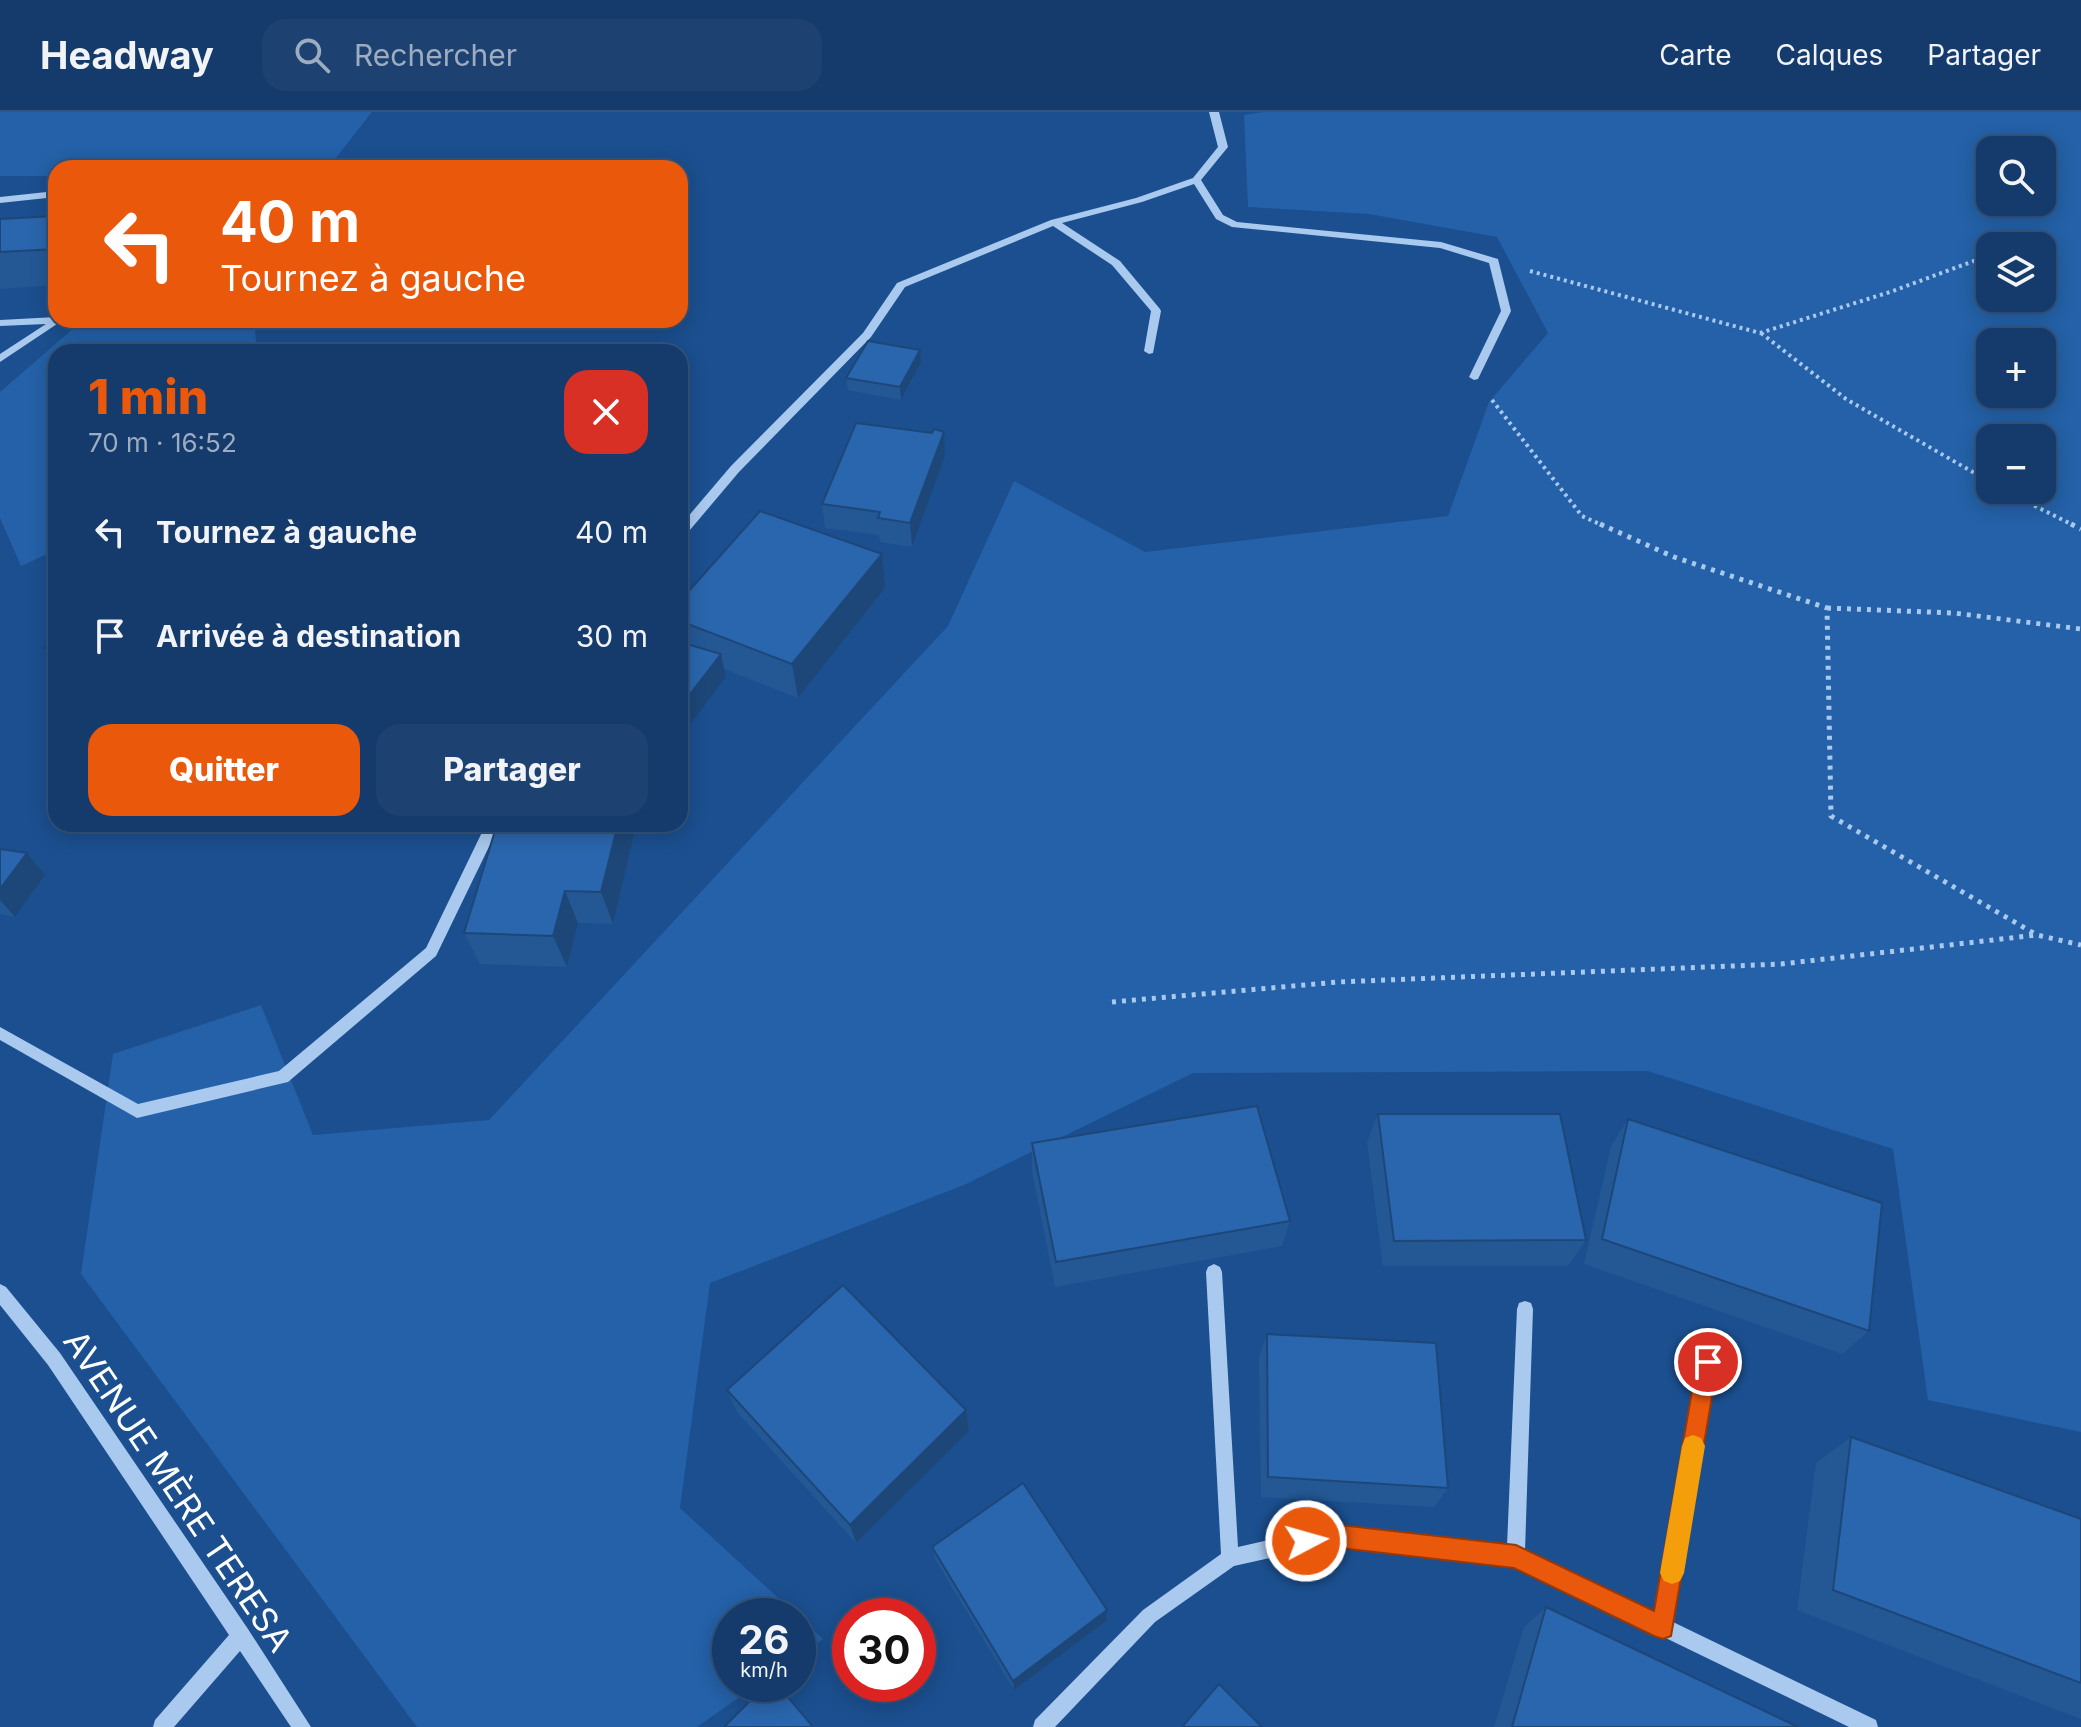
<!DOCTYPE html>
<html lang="fr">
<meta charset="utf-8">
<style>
:root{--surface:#143b6b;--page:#1d4271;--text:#f1f3f6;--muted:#9dadc1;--line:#33557e;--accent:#ea580c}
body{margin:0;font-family:Inter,sans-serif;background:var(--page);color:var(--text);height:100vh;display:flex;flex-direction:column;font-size:30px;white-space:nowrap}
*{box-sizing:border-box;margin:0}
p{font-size:26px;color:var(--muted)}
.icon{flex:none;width:44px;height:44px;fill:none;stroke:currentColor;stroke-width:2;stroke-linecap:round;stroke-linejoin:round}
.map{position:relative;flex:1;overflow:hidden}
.sheet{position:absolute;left:48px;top:232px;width:640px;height:488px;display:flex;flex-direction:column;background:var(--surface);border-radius:24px;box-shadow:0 4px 20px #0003,0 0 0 2px var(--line)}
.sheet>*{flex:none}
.guide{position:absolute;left:48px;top:48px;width:640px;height:168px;border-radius:24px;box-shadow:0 4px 20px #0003,0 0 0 2px var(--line);background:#ea580c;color:#fff;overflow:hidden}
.tools{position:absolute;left:1976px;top:24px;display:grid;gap:16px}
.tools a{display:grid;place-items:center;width:80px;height:80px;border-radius:16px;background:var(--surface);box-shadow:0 4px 20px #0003,0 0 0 2px var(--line);font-size:40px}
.speed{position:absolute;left:712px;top:1486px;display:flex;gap:16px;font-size:40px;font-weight:700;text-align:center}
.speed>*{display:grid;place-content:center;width:104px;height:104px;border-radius:50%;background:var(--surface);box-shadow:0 4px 20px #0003,0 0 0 2px var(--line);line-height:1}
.speed small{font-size:20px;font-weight:400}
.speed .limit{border:12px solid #d22;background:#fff;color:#111}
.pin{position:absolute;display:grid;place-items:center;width:68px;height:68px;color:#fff;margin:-34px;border:4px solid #fff;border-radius:50%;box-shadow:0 2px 8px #0007}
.me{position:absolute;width:88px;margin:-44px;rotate:84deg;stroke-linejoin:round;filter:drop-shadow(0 0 6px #0008)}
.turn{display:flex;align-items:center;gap:28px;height:168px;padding:0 40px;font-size:36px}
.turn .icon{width:104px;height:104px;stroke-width:2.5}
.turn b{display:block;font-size:56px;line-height:68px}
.round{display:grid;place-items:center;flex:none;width:84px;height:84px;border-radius:24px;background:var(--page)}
.headline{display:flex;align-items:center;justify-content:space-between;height:136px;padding:0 40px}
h1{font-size:48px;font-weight:800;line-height:60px;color:var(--accent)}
.primary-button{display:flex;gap:16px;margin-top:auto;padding:16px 40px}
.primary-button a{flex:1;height:92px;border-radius:24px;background:var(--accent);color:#fff;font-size:32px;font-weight:800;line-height:92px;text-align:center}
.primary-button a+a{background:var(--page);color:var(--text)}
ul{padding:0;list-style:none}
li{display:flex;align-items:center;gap:24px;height:104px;padding:0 40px}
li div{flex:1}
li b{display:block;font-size:30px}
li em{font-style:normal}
header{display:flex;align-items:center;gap:48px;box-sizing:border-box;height:112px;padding:0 40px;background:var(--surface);border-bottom:2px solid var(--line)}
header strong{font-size:38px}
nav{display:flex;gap:44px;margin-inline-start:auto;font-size:28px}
.search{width:560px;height:72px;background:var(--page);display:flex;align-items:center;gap:20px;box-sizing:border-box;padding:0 28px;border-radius:24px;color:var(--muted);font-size:30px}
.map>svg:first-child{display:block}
</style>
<header>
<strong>Headway</strong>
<div class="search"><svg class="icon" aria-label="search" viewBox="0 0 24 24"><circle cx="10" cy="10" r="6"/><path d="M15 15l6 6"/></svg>Rechercher</div>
<nav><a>Carte</a><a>Calques</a><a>Partager</a></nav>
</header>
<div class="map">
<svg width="2081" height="1615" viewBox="0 0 2081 1615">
<rect width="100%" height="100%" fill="#1b4f8f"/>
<g fill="#2461a8" fill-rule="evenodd">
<path d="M0,0H372L328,56H56V64H0Z"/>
<path d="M1263,0H2081V1320L1928,1288L1893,1037L1648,959L1193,961L964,1073L710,1171L680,1396L823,1527L798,1544V1504H730V1572H758L697,1615H417L81,1162L113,942L261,893L313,1023L489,1008L948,514L1014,369L1145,440L1448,404L1489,290L1548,221L1497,125L1369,102L1248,95L1244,3ZM1990,38H2042V90H1990ZM1990,134H2042V186H1990ZM1990,230H2042V282H1990ZM1990,326H2042V378H1990Z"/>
<path d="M83,208H254L257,240H56V438L21,454L0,406V280Z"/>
</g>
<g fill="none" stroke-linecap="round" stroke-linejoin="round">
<g stroke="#a9c9ee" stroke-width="4" stroke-dasharray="3 4" stroke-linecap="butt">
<path d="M1530,159L1760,221L1890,180L1990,143"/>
<path d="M1761,221L1846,287L1990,370"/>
<path d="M1492,288L1582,404L1604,414"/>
<path d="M2003,378L2075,414"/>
</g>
<g stroke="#a9c9ee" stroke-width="5" stroke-dasharray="4 6" stroke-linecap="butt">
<path d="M1600,412L1674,445L1827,496L1831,704L2037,823"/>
<path d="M2071,412L2081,417"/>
<path d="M1827,496L1954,501L2081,517"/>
<path d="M1112,890L1338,870L1781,852L2037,823L2081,833"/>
</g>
<g fill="#a9c9ee" fill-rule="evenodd">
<path d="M1209,0H1219L1228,35L1201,68L1223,103L1237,110L1441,130L1498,147L1511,199L1478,267L1474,268L1469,265L1501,199L1489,151L1440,136L1232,115L1216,107L1194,72L1142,90L1062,111L1120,149L1160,197L1161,199L1153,241L1149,242L1144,239L1151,199L1112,153L1053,114L905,175L871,225L739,360L684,425L680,426V414L731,354L863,221L897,171L1051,108L1136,86L1193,66L1218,35Z"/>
<path d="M56,79V85L0,91V85Z"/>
<path d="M56,205V208H63L0,250V242L46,212L0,214V208Z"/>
<path d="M486,712H500L436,844L288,970L137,1006L0,928V915L138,992L279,959L426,836Z"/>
<path d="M1214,1152L1220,1155L1222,1160L1238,1435L1331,1414L1507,1434L1517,1197L1519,1191L1525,1189L1531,1191L1533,1197L1525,1439L1656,1502L1700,1250L1702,1244L1708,1242L1714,1244L1716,1250L1673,1510L1876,1608L1878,1615H1849L1515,1453L1331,1432L1234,1454L1155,1510L1055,1615H1033L1035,1608L1143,1498L1221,1442L1206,1160L1208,1155Z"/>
<path d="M0,1172L6,1175L60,1241L248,1517L311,1615H291L240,1539L174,1615H153L155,1608L229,1523L48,1253L0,1193Z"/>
</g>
</g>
<g fill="#245895">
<path d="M56,104V173L0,177V107Z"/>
<path d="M921,250L901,288L848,278L846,266Z"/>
<path d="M944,320L945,344L912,435L880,430L879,423L825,416L822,392L932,321Z"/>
<path d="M885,476L798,586L724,557L726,565L680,626V489Z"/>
<path d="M56,520V551L45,536Z"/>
<path d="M634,723L613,812L578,811L567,855L480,852L464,821Z"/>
<path d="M0,737L27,741L45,763L15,805L0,802Z"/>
<path d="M1378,1002L1586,1128L1568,1154H1383L1367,1030Z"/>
<path d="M1628,1007L1869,1219L1842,1242L1584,1152L1611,1034Z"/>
<path d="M1032,1031L1290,1109L1282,1134L1055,1175L1032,1059Z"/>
<path d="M1267,1222L1448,1376L1434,1395L1261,1385L1259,1245Z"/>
<path d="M727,1278L966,1298L969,1319L856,1431L737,1300Z"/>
<path d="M1851,1325L2081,1407V1607L1797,1498L1816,1351Z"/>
<path d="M932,1435L1106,1509L1014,1578L935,1447Z"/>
<path d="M1546,1495L1798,1615H1494L1524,1515Z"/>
</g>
<g fill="#1d4779">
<path d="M920,238L921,250L901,288L900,275Z"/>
<path d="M944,320L945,344L912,435L910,411Z"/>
<path d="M882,442L885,476L798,586L792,552Z"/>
<path d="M721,542L726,565L680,626V595Z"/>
<path d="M618,712H631L634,723L613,812L601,780Z"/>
<path d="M27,741L45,763L15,805L0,788V777Z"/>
<path d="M565,779L578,811L567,855L553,824Z"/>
<path d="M966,1298L969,1319L856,1431L850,1413Z"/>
<path d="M1107,1498L1106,1509L1014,1578L1013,1569Z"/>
</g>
<g fill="#2a66ad" stroke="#1d4779" stroke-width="2">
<path d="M56,104V137L0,140V107Z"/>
<path d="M868,229L920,238L900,275L846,266Z"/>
<path d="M856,311L932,321L934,317L944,320L910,411L878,406L880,400L822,392Z"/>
<path d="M760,399L882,442L792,552L680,509V489Z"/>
<path d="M56,520V537L45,536Z"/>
<path d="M680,530L721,542L680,595Z"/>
<path d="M497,712H618L601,780L565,779L553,824L464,821Z"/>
<path d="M0,737L27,741L0,777Z"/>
<path d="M1257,994L1290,1109L1056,1150L1032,1031Z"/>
<path d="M1378,1002H1560L1586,1128L1394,1129Z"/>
<path d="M1628,1007L1882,1091L1869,1219L1602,1127Z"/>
<path d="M843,1173L966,1298L850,1413L727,1278Z"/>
<path d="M1267,1222L1436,1231L1448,1376L1268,1365Z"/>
<path d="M1851,1325L2081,1407V1571L1833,1478Z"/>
<path d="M1023,1371L1107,1498L1013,1569L932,1435Z"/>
<path d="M1546,1495L1798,1615H1512Z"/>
<path d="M767,1572H777L813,1615H724Z"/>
<path d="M1219,1572L1262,1615H1182Z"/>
</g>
<path fill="#ea580c" stroke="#983908" stroke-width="2" d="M1708,1239L1715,1242L1718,1250L1671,1524L1663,1527L1654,1524L1514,1456L1331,1435L1306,1441L1298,1437L1294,1429L1298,1421L1331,1412L1516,1433L1654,1499L1697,1250L1700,1242Z"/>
<path fill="#f59e0b" d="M1693,1323L1701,1326L1705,1334L1684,1461L1680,1469L1672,1472L1664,1469L1660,1461L1682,1334L1685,1326Z"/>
<g text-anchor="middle" stroke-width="8" stroke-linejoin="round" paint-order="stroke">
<g font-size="34" fill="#fff" stroke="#1b4f8f">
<text transform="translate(178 1379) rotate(56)" y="12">AVENUE MÈRE TERESA</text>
</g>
</g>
</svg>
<div class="tools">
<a><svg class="icon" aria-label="search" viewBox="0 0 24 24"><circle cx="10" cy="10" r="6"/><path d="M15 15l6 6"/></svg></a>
<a><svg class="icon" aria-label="layers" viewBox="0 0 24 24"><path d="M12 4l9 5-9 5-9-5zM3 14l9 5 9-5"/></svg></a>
<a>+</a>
<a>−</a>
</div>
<div class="speed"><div>26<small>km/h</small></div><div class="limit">30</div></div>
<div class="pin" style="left:1708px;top:1250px;background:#d93025"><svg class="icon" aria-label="arrive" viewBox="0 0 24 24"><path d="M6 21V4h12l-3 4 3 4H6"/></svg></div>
<svg class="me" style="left:1306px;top:1429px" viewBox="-20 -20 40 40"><circle r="17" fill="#ea580c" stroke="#fff" stroke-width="3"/><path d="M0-11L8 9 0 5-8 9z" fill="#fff"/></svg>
<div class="guide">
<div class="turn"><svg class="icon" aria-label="left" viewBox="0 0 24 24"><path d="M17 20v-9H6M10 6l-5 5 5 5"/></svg><div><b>40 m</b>Tournez à gauche</div></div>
</div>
<section class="sheet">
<div class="headline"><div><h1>1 min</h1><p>70 m · 16:52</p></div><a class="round" style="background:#d93025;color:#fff"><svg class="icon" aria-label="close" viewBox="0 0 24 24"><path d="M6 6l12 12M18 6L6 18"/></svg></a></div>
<ul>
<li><svg class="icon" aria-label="left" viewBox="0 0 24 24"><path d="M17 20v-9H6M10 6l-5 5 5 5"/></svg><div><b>Tournez à gauche</b></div><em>40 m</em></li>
<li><svg class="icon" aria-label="arrive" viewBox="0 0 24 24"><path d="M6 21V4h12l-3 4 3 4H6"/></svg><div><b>Arrivée à destination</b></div><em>30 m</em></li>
</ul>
<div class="primary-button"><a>Quitter</a><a>Partager</a></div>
</section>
</div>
